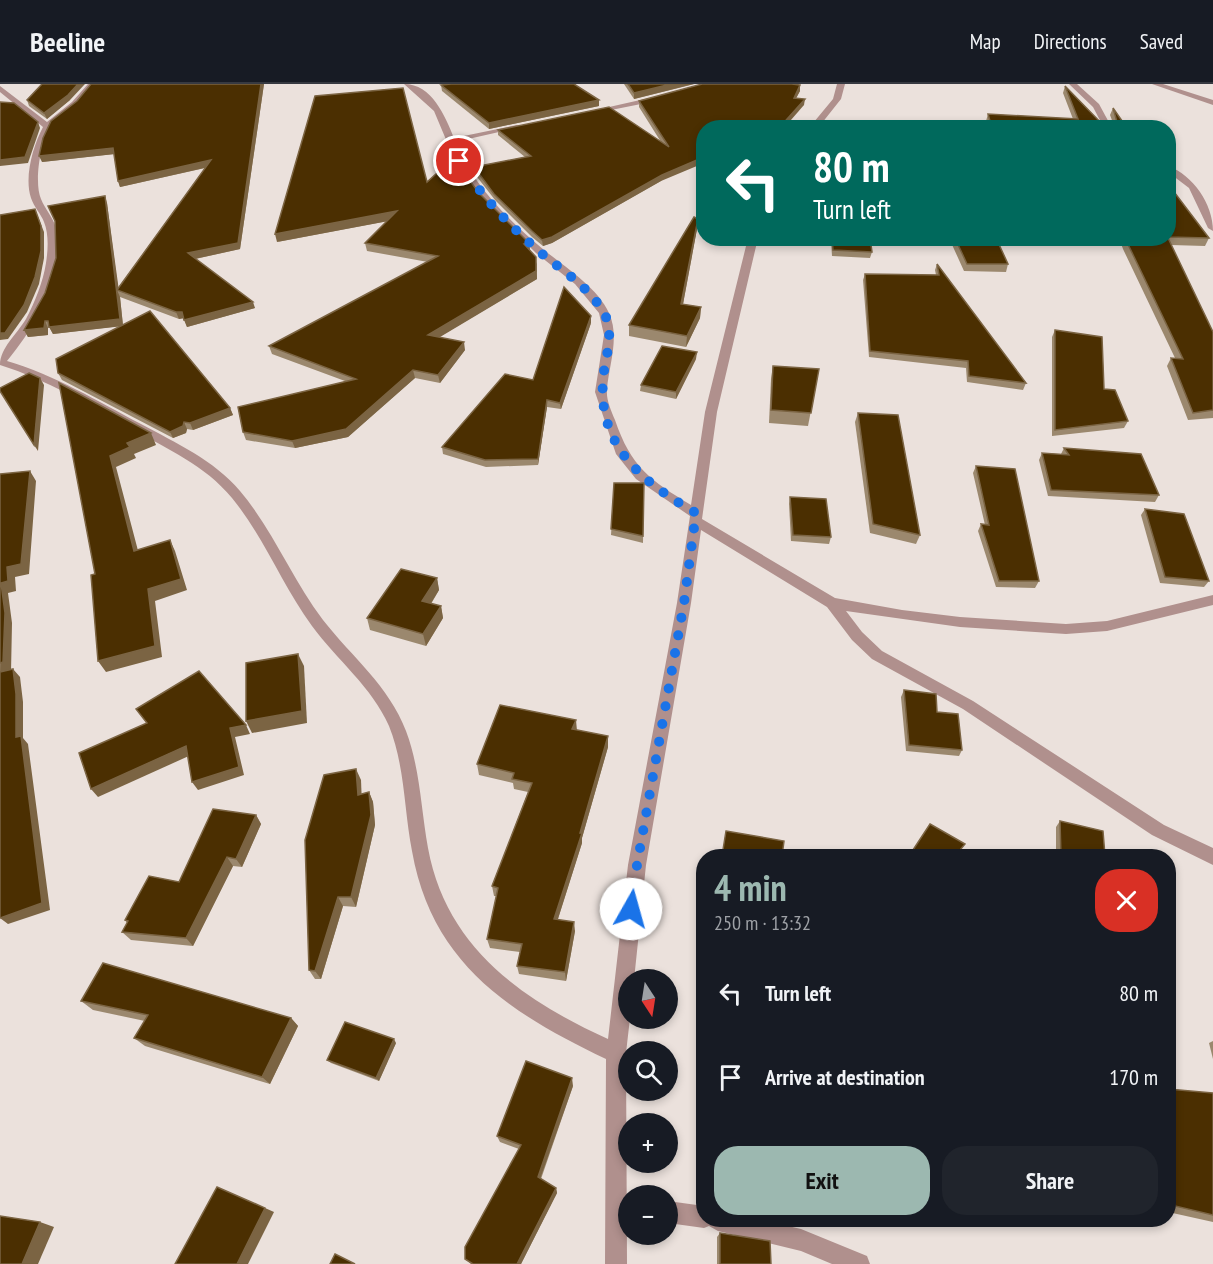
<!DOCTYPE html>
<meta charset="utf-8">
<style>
:root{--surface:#171b24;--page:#20242c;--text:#f1f3f6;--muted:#9ea1a6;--line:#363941;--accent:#9cb8b0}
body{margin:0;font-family:"PT Sans Narrow",sans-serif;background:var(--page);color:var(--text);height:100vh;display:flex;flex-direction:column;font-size:22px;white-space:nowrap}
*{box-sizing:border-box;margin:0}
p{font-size:20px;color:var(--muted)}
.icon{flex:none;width:33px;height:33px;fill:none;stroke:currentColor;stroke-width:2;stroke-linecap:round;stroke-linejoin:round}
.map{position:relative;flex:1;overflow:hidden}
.sheet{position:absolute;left:696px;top:765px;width:480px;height:378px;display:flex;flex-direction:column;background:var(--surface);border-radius:24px;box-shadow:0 3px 9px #0003}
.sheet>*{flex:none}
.banner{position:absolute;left:696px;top:36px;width:480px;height:126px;border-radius:24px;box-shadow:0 3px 9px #0003;background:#00695c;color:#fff;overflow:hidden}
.needle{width:39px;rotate:168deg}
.controls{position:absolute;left:618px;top:885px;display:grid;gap:12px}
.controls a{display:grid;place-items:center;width:60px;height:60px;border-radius:50%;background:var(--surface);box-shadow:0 3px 9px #0003;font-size:30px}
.pin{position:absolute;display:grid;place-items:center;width:51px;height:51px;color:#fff;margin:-26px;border:3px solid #fff;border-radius:50%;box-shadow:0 2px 6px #0007}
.me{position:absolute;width:66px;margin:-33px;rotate:7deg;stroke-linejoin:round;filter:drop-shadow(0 0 4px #0008)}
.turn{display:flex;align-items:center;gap:21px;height:126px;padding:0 18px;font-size:27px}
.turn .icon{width:78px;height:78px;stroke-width:2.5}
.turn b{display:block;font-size:42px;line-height:51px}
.round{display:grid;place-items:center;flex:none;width:63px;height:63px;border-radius:24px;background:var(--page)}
.headline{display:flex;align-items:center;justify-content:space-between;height:102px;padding:0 18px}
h1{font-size:36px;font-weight:700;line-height:45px;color:var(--accent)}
.cta{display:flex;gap:12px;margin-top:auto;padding:12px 18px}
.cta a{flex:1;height:69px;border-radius:24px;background:var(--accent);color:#111;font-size:24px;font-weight:700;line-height:69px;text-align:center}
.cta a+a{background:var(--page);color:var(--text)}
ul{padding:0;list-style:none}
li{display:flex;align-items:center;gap:18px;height:84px;padding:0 18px}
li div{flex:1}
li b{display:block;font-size:22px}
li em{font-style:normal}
header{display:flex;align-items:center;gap:36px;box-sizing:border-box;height:84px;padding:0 30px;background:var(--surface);border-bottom:2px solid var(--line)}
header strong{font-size:28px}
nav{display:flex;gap:33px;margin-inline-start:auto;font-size:21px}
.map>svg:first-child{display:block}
</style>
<header>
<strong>Beeline</strong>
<nav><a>Map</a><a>Directions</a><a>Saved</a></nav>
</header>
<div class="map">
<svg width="1213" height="1180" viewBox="0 0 1213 1180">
<rect width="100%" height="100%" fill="#ebe1dc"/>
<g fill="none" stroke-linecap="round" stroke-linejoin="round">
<g fill="#b0908d" fill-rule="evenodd">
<path d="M88,0H96C89,10 80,19 71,27C64,32 54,37 50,44C40,59 34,99 41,115C45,125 53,133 56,144C66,191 36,242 7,277C55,291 97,317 141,340C176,359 214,376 240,407C273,446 292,495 323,536C352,573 389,602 406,647C420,684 421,725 428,764C446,863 522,916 608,955L628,781L677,519L690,432L636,395L616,370L595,308L604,251L599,229L575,200L536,169L481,115L455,77L434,27L404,0C432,0 445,32 454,54L517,41L521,43L455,58C473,101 509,137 544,166C565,183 598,204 609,229C620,253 609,281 607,305C606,316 611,326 615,336C631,383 650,396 691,421L705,328L748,154H758L717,328L702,435L835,514L902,526L960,533L1066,540L1107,537L1213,511V521L1107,547L1066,550L960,543L846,527L862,548L882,567L973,617L1164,741L1213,764V781L1152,751L963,625L872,575L852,556L827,523L701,446L691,519L646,781L634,896H628L630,934L626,969L627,1180H605L606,975C510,929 432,880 412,767C404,726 405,682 389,642C372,603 337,576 312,542C282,501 264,453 232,414C205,381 167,365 132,345C88,321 48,296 0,281C0,264 17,250 26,235C35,218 43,198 46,179C48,166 49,150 44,138C41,130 34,123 31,114C24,93 33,62 43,43L0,8V2L47,38L72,18Z"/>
<path d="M837,0H845L841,15L818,44H809L833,15Z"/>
<path d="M1069,0H1077L1099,20L1112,44H1104L1093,23Z"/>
<path d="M1152,0H1163L1213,16V21Z"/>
<path d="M658,12L662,14L661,16L591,30L587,28Z"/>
<path d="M1168,82C1193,91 1213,120 1213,147L1208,144L1189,104L1168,88Z"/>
<path d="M668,1117L704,1122V1136H762L801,1145L867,1172L870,1180H832L801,1167L718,1147L709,1142L704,1144L668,1139Z"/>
</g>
</g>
<g fill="#9b886e">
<path d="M91,0H264L240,165L195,175L255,224L187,243L184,234L179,235L120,213L123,241L230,324L233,331L193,346L187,345L186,349L173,354L62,296L58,289L121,242L53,250L50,244H48V251L28,253L24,246L107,119L118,204L205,84L120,103L118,97L114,70L42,78L77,17Z"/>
<path d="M447,0H574L599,16V22L489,45L442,7L441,1Z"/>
<path d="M624,0H694L634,15Z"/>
<path d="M800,1V7L796,14L804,21L704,44L661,97L552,159L543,162L532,153L495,116L474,89V83L525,73L498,51V46L661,58L639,23V17Z"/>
<path d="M1065,2L1106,44H988L986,37L988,30L1073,35L1063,9Z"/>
<path d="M27,16H70L47,35L29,22Z"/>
<path d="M1113,24L1127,44H1110L1111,39H1113L1110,31Z"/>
<path d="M427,98L479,109L529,159L530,166L537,180V195L439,253L465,266L440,299L415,294L348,353L295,364L246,356L243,348L345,297L272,270L269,262L428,178L367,167L365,159L388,137L277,158Z"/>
<path d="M1168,100L1209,154L1205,162L1171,161L1213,248V334L1188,336L1167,282L1171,274H1175L1123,165L1119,154H1168Z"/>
<path d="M697,145L683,220L701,223L700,234L686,263L629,252V241Z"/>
<path d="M810,154H870L872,168L870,174L832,172L831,157Z"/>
<path d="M949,154H1097L1094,161L998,159L1008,180L1006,188L964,187Z"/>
<path d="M937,180L1026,299L1023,306L967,298L966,284L869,273L863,196L865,190L936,191L935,186Z"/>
<path d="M591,239L561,325L547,323L538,381L486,383L443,370L442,363L533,296Z"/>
<path d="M1055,246L1104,305L1128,337L1124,344L1052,352V253Z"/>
<path d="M696,275L676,315L640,307L641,301Z"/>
<path d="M773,282L819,285L808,342L769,339L771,295Z"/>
<path d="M858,329L920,451L916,460L870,449L855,338Z"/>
<path d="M1064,364L1159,411L1155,418L1048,412L1039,376L1042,369L1061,370Z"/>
<path d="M976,382L1039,497L1035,504L996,503L978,447L981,440L985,441L973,389Z"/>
<path d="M614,399H644L643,459L611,451Z"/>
<path d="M790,413L831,453L829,460L791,457L789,420Z"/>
<path d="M1145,425L1209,497L1204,503L1160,499L1141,431Z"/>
<path d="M437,494L439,506L431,520L441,522L443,534L426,562L370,546L367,534Z"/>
<path d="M904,606L962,666L959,672L906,667L901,613Z"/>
<path d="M577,646L608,652V663L582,754V759L558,835L575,847L566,897L519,890L517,882L520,868L490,864L487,855L497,812H494L492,802L528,708L514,705L513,699L479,691L477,680Z"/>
<path d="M361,696V710L369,708L373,718L375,741L356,823L343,822L321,895H315L309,886Z"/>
<path d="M256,731L261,740L242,783L233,782L193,862L131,856L122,848L127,839L125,836L179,798Z"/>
<path d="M1060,737L1105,772H1056V743Z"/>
<path d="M81,917L291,934L298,942L270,1000L145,962L134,954L145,937L93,926Z"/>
<path d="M1213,957V975L1209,959Z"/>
<path d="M396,959L379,997L331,979L327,976Z"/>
<path d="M704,988V1034L696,1032Z"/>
<path d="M573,1002L541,1095L556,1104L557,1109L521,1180H471L465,1175L519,1065L500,1058L497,1052Z"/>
<path d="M1168,1005L1213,1009V1138L1168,1128Z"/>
<path d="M720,1149L771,1180H717V1153Z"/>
</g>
<g fill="#7b6443">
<path d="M78,0H85L70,16L47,35L44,29Z"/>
<path d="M261,0H264L240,165L190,176L188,169Z"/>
<path d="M671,0H694L634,15V9Z"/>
<path d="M800,1V7L793,20L794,14Z"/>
<path d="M805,15L804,21L784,44H779Z"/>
<path d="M599,16V22L489,45V39Z"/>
<path d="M38,38L40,44L28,79L0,82V76Z"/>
<path d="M113,64L115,70L42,78L39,72Z"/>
<path d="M704,73V79L661,97L552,159L543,162L542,156L662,91Z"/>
<path d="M211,76L213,82L120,103L118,97Z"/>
<path d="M105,112L107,119L119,207L117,206L120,213L123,242L53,250L49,243Z"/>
<path d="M35,125L44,148V174L39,200L27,228L8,255L0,256V249Z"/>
<path d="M397,127L399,135L277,158L275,150Z"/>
<path d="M698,135L697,145L681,231V220Z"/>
<path d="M529,159L530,166L524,160Z"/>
<path d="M536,173L537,195L430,259L428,251Z"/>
<path d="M253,218L255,224L187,243L184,236Z"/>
<path d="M701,223L700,234L686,263L687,252Z"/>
<path d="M176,228H182L184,234L179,235Z"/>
<path d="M591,232V239L561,325L560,319Z"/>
<path d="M45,237L48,244V251L28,253L24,246Z"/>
<path d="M464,258L465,266L440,299L438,291Z"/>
<path d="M697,268L696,275L676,315V308Z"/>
<path d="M413,286L415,294L348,353L295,364L292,357Z"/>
<path d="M40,294L44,301L38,367L34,361Z"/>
<path d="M547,316V323L538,381V375Z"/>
<path d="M230,324L233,331L193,346L190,339Z"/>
<path d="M184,338L187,345L186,349L173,354L170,348Z"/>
<path d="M151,349L156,361L134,370L136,374L116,383L141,478L134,467L110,372L127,359Z"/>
<path d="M30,387L36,397L29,490L15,493L16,507L8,509L12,539L11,588L0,591L1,499L7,483Z"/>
<path d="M170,456L175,467L187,506L155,517L162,573L106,588L98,577L148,505Z"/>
<path d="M437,494L439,506L425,529L422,517Z"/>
<path d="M441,522L443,534L426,562L423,550Z"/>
<path d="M298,570L304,582L307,639L252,649L246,637Z"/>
<path d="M13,585L20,593L23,618V654L28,660L50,826L8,840L0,834L16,653Z"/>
<path d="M576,636L577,647L572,645Z"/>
<path d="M246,641L250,650L235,653L244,691L198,706L192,698L230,644Z"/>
<path d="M608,652V663L582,754V759L555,844L554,835Z"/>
<path d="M186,662L191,671L98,713L91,705Z"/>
<path d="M356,685L361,696L362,721L358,711Z"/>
<path d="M369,708L373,718L375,741L356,823L351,813Z"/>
<path d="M256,731L261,740L242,783L236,775Z"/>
<path d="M227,773L233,782L193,862L186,854Z"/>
<path d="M338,813L343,822L321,895L315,887Z"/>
<path d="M574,838L575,847L566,897L565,888Z"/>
<path d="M291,934L298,942L270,1000L262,993Z"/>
<path d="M394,955L396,959L379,997L376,994Z"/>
<path d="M572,994L573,1002L539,1098L538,1093Z"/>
<path d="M556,1104L557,1109L521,1180H517Z"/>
<path d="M265,1124L274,1128L248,1180H237Z"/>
<path d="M40,1138L54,1143L38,1180H22Z"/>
</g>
<g fill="#4b2f01" stroke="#7b6443" stroke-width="1.5">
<path d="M42,0H78L68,11L44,29L27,16Z"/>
<path d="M91,0H261L238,159L188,169L253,218L184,236L182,228H176L117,206L211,76L118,97L113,64L39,72L43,54L51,37L77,17Z"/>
<path d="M451,0H574L599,16L489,39L441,1Z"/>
<path d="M628,0H671L634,9Z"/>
<path d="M702,0H792L800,1L794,14L805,15L779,44H704V73L662,91L552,153L542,156L532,147L494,110L474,83L531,72L498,46L609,23L669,63L639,17Z"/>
<path d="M1065,2L1106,44H992L988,30L1078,35Z"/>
<path d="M403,4L427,98L436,90L461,85L479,109L529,159L524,160L536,173V187L428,251L464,258L438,291L413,286L346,345L292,357L243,348L238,323L356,295L269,262L438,172L365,159L397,127L275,150L315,12Z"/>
<path d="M0,18L14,19L38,38L25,73L0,76Z"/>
<path d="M1113,24L1127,44H1111V39L1117,38Z"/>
<path d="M1168,100L1209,154L1168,153Z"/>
<path d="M105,112L120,235L49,243L48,237H45L44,244L24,246L45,209L56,174L55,137L48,122Z"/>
<path d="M35,125L41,142V167L35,193L24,221L5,249H0V131Z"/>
<path d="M694,133L698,135L681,220L701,223L687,252L629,241Z"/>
<path d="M832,154H870L872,168L833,166Z"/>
<path d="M955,154H996L1008,180H967Z"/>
<path d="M1125,154H1168L1213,248V326L1193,329L1171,274L1183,275Z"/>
<path d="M937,180L1026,299L969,292L968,277L870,267L865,190L939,191Z"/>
<path d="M564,203L591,232L560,319L547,316L538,375L485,376L442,363L505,290L533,296Z"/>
<path d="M150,227L230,324L190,339L184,338L183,342L170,348L58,289L56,275Z"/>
<path d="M1055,246L1102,253L1104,305L1115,306L1128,337L1055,346Z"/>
<path d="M662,262L697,268L676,308L641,301Z"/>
<path d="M773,282L819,285L811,329L771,326Z"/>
<path d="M29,289L40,294L34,361L0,307V304Z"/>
<path d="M59,299L151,349L127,359L130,363L110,372L134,467L170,456L181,495L148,505L155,562L98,577L91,491L95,490Z"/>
<path d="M858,329L898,331L920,451L873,440Z"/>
<path d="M1064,364L1141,370L1159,411L1051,406L1042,369L1069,371Z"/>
<path d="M976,382L1015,385L1039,497H999L981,440L989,441Z"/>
<path d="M30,387L21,480L7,483L8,497L1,499L5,529L3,578L0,579V390Z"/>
<path d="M614,399H644L643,452L611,445Z"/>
<path d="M790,413L826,415L831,453L793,451Z"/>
<path d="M1145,425L1184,430L1209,497L1165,493Z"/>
<path d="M401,485L437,494L422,517L441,522L423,550L367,534Z"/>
<path d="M298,570L302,627L246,637V579Z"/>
<path d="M13,585L16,610V653L21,652L42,819L0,834V588Z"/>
<path d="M199,587L246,641L230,644L239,683L192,698L186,662L91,705L79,669L147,639L136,625Z"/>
<path d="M904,606L936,610L937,628L958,630L962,666L909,661Z"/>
<path d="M500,621L576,636L572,645L608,652L580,749H582L554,835L574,838L565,888L517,882L522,860L487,855L498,804L492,802L532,699L512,695L514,689L477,680Z"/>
<path d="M356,685L358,711L369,708L371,731L351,813H338L315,887L309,886L305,756L324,691Z"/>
<path d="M213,725L256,731L236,775L227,773L186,854L122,848L128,837L125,836L149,792L179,798Z"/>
<path d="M1060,737L1103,747L1105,772H1061Z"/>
<path d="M930,740L965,760L955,772H909Z"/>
<path d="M726,747L784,757L782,772H722Z"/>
<path d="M103,879L291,934L262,993L134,954L148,931L81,917Z"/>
<path d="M345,938L394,955L376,994L327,976Z"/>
<path d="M526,977L572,994L538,1093L556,1104L517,1180H473L465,1175V1163L521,1061L497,1052Z"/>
<path d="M704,993V1028L698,1026Z"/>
<path d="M1168,1005L1213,1009V1131L1175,1122L1168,1076Z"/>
<path d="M217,1103L265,1124L237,1180H175Z"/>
<path d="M0,1132L40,1138L22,1180H0Z"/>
<path d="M720,1149L770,1157L771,1180H720Z"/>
<path d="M335,1170L355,1180H330Z"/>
</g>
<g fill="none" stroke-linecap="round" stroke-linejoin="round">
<path stroke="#1a73e8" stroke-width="10" stroke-dasharray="0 18" d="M459,77C481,112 510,142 541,169C563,187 589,203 604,229C614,247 607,268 604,287C594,359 640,397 696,429L684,519L637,781L631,825"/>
</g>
</svg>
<div class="controls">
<a><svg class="needle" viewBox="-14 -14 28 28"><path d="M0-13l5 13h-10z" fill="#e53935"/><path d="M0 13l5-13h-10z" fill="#9ea1a6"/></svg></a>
<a><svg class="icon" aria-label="search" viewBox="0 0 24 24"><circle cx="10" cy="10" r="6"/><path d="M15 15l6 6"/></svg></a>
<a>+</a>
<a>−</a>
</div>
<div class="pin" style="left:459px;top:77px;background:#d93025"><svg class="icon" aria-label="arrive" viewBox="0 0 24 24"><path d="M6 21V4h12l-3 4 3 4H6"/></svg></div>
<svg class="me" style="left:631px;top:825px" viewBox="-20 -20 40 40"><circle r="19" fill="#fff"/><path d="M0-13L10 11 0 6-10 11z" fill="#1a73e8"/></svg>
<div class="banner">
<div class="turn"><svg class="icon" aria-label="left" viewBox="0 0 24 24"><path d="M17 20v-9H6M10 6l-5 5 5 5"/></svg><div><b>80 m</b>Turn left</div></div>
</div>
<section class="sheet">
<div class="headline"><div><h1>4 min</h1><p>250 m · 13:32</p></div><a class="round" style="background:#d93025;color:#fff"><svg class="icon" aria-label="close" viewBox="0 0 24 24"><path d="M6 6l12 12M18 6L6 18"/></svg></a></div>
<ul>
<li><svg class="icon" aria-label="left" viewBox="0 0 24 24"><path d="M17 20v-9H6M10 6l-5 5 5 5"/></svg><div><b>Turn left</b></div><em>80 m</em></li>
<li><svg class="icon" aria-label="arrive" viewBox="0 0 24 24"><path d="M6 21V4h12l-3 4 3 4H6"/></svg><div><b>Arrive at destination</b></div><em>170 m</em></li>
</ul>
<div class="cta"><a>Exit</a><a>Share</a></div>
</section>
</div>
